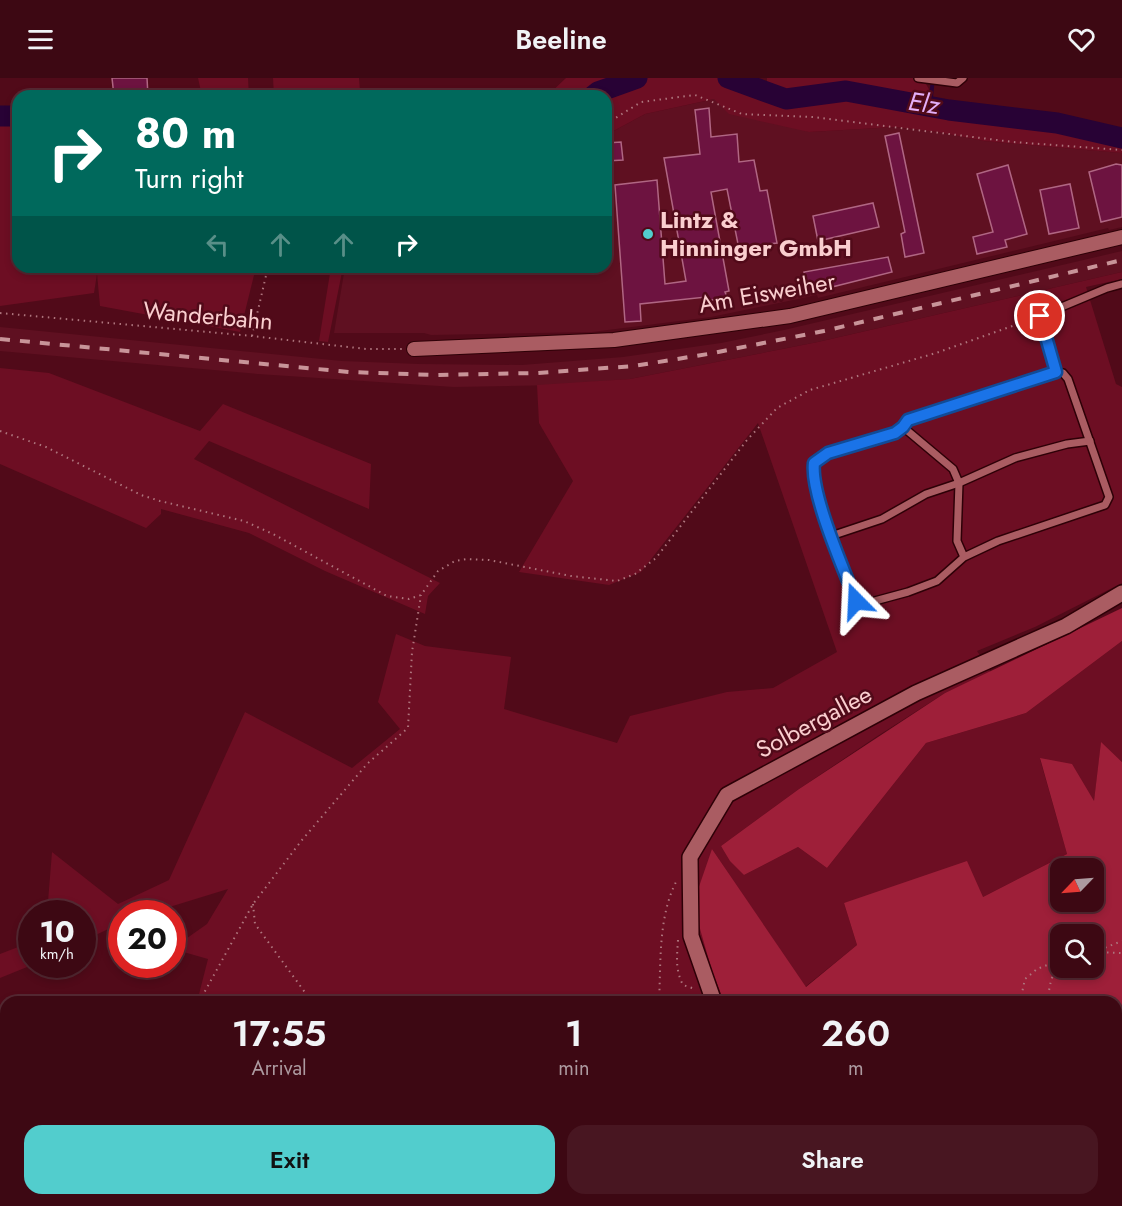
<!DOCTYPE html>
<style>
:root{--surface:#3d0813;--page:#481621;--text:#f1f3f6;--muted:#ad9aa0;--line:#562933;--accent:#52cdcd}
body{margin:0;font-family:Jost,sans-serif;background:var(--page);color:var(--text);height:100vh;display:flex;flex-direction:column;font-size:22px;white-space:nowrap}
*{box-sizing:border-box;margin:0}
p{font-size:20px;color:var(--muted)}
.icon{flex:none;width:33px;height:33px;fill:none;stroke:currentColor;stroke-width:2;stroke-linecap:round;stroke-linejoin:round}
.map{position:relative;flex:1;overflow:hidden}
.drawer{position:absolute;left:0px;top:918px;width:1122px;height:210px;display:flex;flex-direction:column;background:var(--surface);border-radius:18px 18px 0 0;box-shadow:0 3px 9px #0003,0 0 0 2px var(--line)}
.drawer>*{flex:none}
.top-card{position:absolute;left:12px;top:12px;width:600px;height:183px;border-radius:18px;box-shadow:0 3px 9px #0003,0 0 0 2px var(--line);background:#00695c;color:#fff;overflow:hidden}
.needle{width:39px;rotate:245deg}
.controls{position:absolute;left:1050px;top:780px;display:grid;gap:12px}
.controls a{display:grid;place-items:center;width:54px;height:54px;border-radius:12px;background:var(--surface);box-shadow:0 3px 9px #0003,0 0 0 2px var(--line);font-size:30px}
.speed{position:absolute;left:18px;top:822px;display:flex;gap:12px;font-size:30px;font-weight:700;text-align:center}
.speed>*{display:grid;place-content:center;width:78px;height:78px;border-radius:50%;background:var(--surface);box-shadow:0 3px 9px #0003,0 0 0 2px var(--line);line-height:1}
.speed small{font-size:15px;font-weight:400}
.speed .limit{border:9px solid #d22;background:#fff;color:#111}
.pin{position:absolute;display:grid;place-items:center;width:51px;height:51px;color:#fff;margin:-26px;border:3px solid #fff;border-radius:50%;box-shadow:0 2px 6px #0007}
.me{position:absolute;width:66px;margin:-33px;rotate:339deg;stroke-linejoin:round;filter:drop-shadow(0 0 4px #0008)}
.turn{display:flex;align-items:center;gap:21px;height:126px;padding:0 24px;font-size:27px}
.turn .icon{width:78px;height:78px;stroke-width:2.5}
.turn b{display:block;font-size:42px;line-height:51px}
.lanes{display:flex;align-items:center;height:57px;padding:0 24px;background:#0003;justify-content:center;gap:30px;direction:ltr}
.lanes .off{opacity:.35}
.eta{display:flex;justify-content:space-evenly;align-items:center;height:102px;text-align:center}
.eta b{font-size:36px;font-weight:600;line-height:42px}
.primary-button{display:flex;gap:12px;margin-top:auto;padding:12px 24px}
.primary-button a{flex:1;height:69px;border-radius:18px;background:var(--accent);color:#111;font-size:24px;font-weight:600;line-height:69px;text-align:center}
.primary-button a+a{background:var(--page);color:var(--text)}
header{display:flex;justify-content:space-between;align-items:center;height:78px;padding:0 24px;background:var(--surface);font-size:27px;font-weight:600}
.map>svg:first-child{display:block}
</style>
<header><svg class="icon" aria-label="menu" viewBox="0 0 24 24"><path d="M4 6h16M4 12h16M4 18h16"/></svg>Beeline<svg class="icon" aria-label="heart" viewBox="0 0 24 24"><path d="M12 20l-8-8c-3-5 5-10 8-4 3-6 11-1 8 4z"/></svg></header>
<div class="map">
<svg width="1122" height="1128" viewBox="0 0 1122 1128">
<rect width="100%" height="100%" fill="#510a19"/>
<g fill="#5f1021">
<path d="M714,21L809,54L894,49L938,54L984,63L1122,75V149L1109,152L1108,150L818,220L817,217L711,239L592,254L431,257L424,255H334L345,189H606V57L645,36Z"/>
<path d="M1122,173V194L818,264L630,301L559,307L454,309L258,296L0,273V249L342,283L419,286L522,287L623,279L721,265L784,252Z"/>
</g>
<g fill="#6d0e23">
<path d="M198,0H248L249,18H202Z"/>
<path d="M273,0H359L360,13L274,18Z"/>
<path d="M566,0H748L767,8V0H928L926,6L935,22L1122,56V75L984,63L938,54L895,49L809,54L729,36L714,21L645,36L606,57V18H547Z"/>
<path d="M435,11L443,18H382Z"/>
<path d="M0,36L18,38V189H256L240,254L100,228L97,196L94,215L0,228Z"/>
<path d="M331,189H343L328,264L319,263Z"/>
<path d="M1122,194V201L1086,209L1116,306L1122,309V505L1035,549L977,573L991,595L945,615L876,659L799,711L721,768L744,797L798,769L827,790L926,665L1026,635L1122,563V684L1101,665L1094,724L1040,681L1067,776L983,819L844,825L857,867L805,909L712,771V893L724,924H197L208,881L173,871V870L207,846L228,811L150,835L122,836L121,845L83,863L82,836H47L52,774L118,826L169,802L245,634L352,690L400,651L378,624L396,556L425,568L511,579L504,631L617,665L630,638L727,614L773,610L837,574L758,345L641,494L609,507L519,494L573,403L539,345L537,307L630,301L818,264Z"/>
<path d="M0,290L49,295L200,353L223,326L371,386L369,431L209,363L194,381L440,505L428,518L425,536L325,493L249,455L161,431V436L146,450L0,386Z"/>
<path d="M31,864L32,887L0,900V876Z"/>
<path d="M127,1122H157L147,1128H121Z"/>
<path d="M159,1122H802L804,1128H157Z"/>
</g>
<g fill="#9e1f39" fill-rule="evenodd">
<path d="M1122,530V563L1026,635L926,665L827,790L798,769L744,797L730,783L721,768L799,711L945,615Z"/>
<path d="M1101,664L1122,684V1128H804L802,1122H1116V924H724L712,893L693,826L712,771L806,909L857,867L844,825L967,783L983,819L1067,776L1040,680L1072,686L1094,723ZM1060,790H1094V824H1060ZM1060,856H1094V890H1060Z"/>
</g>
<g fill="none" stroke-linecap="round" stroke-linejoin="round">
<path stroke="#280235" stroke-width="4" d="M930,27L933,1"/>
<g stroke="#280235" stroke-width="21">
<path d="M728,0L786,21L846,13L949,32L1057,45L1122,60"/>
<path d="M593,18L598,14L637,0"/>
<path d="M0,38H18"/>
</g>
</g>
<g fill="#6d1340" stroke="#b06683" stroke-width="1.5">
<path d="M112,0H147L148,18H114Z"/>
<path d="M709,30L711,59L737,56L739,84L754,82L760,113L767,112L777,165L769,166L770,171L740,176L727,111L711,114L729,213L725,214L727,219L707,223L706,219L640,226L641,243L625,244L615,107L657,102L665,206L686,203L664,80L700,76L695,32Z"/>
<path d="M899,55L924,175L905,179L901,156L905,154L885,58Z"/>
<path d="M621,64L623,82L606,83V65Z"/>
<path d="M1116,86L1122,87V139L1101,144L1089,94Z"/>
<path d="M1008,87L1027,156L1005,162L1007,169L977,176L973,159L993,154L977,96Z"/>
<path d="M1070,106L1079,150L1049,156L1040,112Z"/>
<path d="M873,125L879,149L818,163L813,138Z"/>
<path d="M888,179L892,194L808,215L804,194Z"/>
</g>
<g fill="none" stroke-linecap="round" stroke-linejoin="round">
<defs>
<g id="lane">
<path d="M918,0L957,5L963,0"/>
<path d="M903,349L908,342L1056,294"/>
<path d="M831,458L882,441L926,416L959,405L1015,380L1067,366L1090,363"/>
<path d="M964,479L957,463L959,405L953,391L903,349L895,355L827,375L814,385C810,415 844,492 856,523L860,527L908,514L937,503L964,479L998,463L1105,427L1109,419L1068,301L1063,295L1056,294L1040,238L1107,210L1122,206"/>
</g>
<path id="street" d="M414,271L614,262L790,238L1122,159"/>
<g id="secondary">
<path d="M714,924L691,858L690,779L727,717L916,615L1066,548L1122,515"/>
<path d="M792,1122L794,1128"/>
</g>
</defs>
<use href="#lane" stroke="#2e0007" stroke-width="10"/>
<use href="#street" stroke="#2e0007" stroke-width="16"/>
<use href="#secondary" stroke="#2e0007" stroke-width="18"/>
<g stroke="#ae757d" stroke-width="2" stroke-dasharray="1.5 4.5" stroke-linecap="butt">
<path d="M606,46L641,24L695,17L742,36L813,39L1013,64L1122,72"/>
<path d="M0,235L252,258L366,271H403"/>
<path d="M252,258L268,189"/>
<path d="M0,353L46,369L141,417L160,423L244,443L273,456L387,518L409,521L421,517L438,493L455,483L467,481L489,482L571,498L617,503L635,496L656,480L747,362L777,330L810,312L936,275L1032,241"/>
<path d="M253,826L255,846L312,924"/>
<path d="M678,862C677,879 675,891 683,907L695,911"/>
<path d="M1094,874L1122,863"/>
<path d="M1095,874L1122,875"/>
<path d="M199,924L253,826L302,762L367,686L408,650L412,574L421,517"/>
<path d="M659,924C661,884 658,838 677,802"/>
<path d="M1020,924L1025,901L1037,891L1060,882"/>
<path d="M1048,924C1049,908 1051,897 1060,885"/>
<path d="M430,1122L434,1128"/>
<path d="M670,1122V1128"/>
<path d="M907,1122L914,1128"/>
<path d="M1084,1122L1086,1128"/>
<path d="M167,1128V1122"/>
<path d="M1028,1128V1122"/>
</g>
<use href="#lane" stroke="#aa5c62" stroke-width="7"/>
<use href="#street" stroke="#aa5c62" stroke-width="14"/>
<use href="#secondary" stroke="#aa5c62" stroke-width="15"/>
<path stroke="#c89499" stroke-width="4" stroke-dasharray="10 10" stroke-linecap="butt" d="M0,261L349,294L436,297L537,295L634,288L708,276L824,253L1122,182"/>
</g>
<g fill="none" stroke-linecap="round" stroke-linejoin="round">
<defs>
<path id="route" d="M856,523C844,492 810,415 814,385L828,375L895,355L903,349L908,342L1056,294L1040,238"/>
</defs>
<use href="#route" stroke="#114b97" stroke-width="15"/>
<use href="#route" stroke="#1a73e8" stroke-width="10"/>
</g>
<circle fill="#52cdcd" stroke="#510a19" stroke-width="2" cx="648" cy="156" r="6"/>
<g text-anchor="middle" stroke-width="5" stroke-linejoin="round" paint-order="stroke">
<g font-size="24" font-weight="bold" fill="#facecf" stroke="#510a19" text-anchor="start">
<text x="660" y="150">Lintz &amp;<tspan x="660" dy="28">Hinninger GmbH</tspan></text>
</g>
<g font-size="24" fill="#facecf" stroke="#510a19">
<text transform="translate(767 215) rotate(-10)" y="8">Am Eisweiher</text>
<text transform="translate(208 238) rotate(5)" y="8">Wanderbahn</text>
<text transform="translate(814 644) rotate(-28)" y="8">Solbergallee</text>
</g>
<g font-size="26" font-style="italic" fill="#e3aff9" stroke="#510a19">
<text transform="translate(924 25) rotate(9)" y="9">Elz</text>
</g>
</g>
</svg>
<div class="controls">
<a><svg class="needle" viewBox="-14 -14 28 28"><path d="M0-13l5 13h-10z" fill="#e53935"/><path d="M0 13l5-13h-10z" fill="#ad9aa0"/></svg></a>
<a><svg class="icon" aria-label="search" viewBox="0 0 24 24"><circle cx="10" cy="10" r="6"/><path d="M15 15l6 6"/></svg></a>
</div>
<div class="speed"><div>10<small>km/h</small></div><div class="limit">20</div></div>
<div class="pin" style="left:1040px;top:238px;background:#d93025"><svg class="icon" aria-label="arrive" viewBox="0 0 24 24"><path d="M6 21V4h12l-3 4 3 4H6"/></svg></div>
<svg class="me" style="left:856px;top:523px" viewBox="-20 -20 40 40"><path d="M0-17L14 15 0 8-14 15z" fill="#1a73e8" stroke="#fff" stroke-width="4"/></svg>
<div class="top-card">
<div class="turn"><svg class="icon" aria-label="right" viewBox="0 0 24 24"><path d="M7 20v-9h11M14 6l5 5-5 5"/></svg><div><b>80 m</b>Turn right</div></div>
<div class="lanes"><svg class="icon off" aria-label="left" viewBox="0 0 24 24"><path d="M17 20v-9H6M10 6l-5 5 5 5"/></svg><svg class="icon off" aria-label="ahead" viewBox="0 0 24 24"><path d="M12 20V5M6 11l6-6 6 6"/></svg><svg class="icon off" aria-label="ahead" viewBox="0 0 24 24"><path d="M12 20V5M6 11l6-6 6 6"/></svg><svg class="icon" aria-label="right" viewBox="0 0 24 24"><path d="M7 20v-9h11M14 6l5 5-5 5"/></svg></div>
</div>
<section class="drawer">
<div class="eta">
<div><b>17:55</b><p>Arrival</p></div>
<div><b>1</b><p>min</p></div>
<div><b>260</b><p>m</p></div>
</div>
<div class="primary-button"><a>Exit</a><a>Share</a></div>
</section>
</div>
